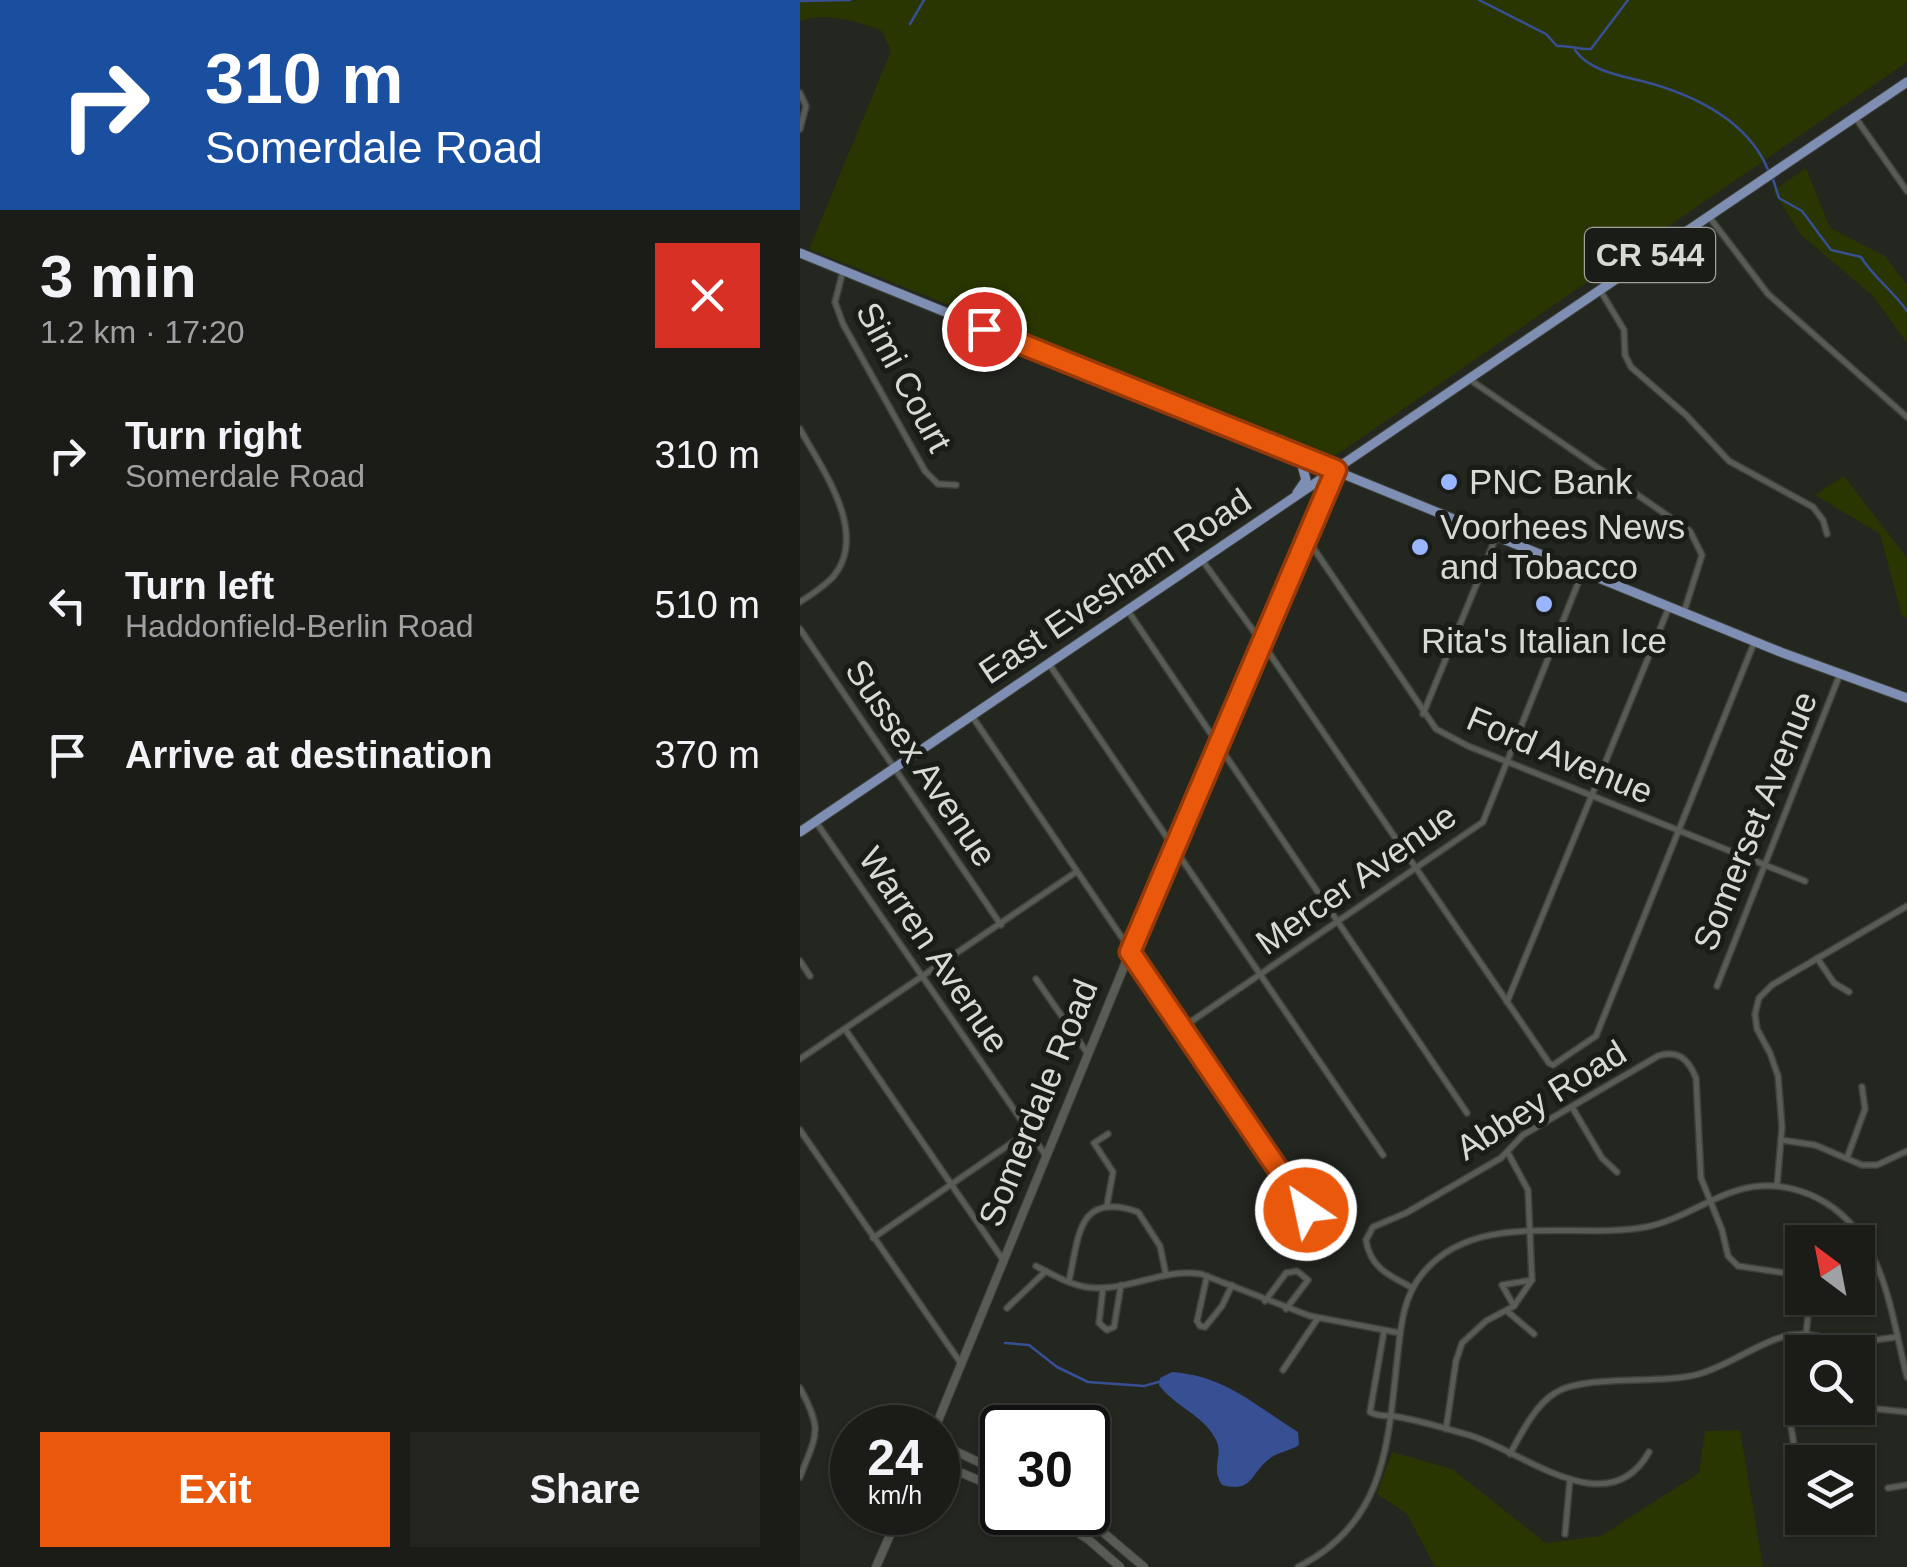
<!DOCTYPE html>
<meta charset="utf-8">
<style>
:root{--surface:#1b1c18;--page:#242521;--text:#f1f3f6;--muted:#a0a1a2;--line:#393a37;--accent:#ea580c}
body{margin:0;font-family:Helvetica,sans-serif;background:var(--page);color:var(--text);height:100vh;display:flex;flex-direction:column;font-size:38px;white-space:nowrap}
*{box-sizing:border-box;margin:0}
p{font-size:32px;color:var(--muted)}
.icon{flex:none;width:55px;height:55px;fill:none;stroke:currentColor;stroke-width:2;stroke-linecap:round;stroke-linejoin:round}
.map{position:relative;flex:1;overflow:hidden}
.side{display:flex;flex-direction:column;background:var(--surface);width:800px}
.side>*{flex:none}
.hud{background:#1a4fa0;color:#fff;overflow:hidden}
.needle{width:65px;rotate:328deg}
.buttons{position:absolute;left:985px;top:1225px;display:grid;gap:20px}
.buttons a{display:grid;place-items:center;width:90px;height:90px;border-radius:0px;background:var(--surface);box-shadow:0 2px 8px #0004,0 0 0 2px var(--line);font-size:50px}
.speed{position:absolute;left:30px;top:1405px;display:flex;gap:20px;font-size:50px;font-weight:700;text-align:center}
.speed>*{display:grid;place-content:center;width:130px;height:130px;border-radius:50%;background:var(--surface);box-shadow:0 2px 8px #0004,0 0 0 2px var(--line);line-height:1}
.speed small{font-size:25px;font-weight:400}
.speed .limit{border:5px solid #111;border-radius:15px;background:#fff;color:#111}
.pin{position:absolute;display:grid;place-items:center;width:85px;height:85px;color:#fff;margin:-42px;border:5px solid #fff;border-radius:50%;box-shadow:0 2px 10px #0007}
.me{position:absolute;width:110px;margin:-55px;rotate:326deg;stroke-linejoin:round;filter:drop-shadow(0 0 8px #0008)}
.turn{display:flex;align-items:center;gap:35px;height:210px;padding:0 40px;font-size:45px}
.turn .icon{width:130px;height:130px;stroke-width:2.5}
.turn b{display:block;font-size:70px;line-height:85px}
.round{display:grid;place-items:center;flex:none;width:105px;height:105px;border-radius:0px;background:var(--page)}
.headline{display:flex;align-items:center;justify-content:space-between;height:170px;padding:0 40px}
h1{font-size:60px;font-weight:800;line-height:75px}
.button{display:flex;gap:20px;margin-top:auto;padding:20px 40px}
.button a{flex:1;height:115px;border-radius:0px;background:var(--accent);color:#fff;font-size:40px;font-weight:800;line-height:115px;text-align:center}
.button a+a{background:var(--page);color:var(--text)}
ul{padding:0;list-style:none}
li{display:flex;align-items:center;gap:30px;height:150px;padding:0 40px}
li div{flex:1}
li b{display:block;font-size:38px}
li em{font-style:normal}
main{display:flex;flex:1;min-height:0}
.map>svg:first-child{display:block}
</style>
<main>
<section class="side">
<div class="hud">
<div class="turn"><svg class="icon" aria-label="right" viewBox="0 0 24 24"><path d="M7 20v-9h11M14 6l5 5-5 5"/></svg><div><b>310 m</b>Somerdale Road</div></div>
</div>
<div class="headline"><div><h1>3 min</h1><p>1.2 km · 17:20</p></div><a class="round" style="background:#d93025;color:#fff"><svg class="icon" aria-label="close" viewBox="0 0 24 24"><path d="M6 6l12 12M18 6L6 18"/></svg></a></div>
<ul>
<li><svg class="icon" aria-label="right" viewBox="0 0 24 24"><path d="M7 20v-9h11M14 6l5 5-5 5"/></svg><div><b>Turn right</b><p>Somerdale Road</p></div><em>310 m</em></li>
<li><svg class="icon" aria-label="left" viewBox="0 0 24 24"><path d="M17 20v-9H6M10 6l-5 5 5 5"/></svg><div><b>Turn left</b><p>Haddonfield-Berlin Road</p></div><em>510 m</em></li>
<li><svg class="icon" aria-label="arrive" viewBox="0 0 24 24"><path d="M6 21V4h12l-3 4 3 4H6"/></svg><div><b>Arrive at destination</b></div><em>370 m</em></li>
</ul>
<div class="button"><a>Exit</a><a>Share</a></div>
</section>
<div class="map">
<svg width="1107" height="1567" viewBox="0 0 1107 1567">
<rect width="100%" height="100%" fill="#242620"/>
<g fill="#293601">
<path d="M0,0H1107V62L532,458L9,249L91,51L82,31C57,21 26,12 0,21Z"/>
<path d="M1006,168L1030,228L1085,256L1107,285V343L1072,295L1001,235L973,191Z"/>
<path d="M1044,476L1107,558V617L1102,616L1080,534L1015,495Z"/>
<path d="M940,1430L963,1567H635L607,1514L577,1494L592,1452L652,1469L746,1543L801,1536L899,1473L905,1431Z"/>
</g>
<path fill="#374f93" d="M372,1372C426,1376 454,1405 498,1432L499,1445C490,1451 478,1452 469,1459C450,1474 453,1493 422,1485C410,1469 424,1455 416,1440C404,1415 375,1407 359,1385L360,1378Z"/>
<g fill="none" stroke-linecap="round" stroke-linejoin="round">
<g stroke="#374f93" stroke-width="2.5">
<path d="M679,0L746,34L757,46C770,45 779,50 791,49L828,0"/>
<path d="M0,1L50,0"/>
<path d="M110,24L124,0"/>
<path d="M775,50C790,73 829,77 853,84C900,98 950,124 969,172"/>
<path d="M973,179L979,198L1002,211L1031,250L1061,257C1073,277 1093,291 1107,311"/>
<path d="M205,1343L229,1345L257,1367L288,1382L344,1386L362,1381"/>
</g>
<defs>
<g id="street">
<path d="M0,93L6,106L0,129"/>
<path d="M1055,117L1107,191"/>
<path d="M910,218L968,294L1107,417"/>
<path d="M43,271L35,302L43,324L125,471L138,484L156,485"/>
<path d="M800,290L824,330L825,355L831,367L886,415L929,461L1013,507L1023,520L1027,534"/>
<path d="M669,379L890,531L902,555L884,612"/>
<path d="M0,429C21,468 71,534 32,578C23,587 11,595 0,602"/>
<path d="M508,540L636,729L668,746L1005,881"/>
<path d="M402,560L463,644L749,1063L753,1065L796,1036L954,643"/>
<path d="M328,611L667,1113"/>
<path d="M0,629L201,925"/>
<path d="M249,664L583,1155"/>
<path d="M623,714L696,537"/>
<path d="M172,716L507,1211"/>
<path d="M16,822L246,1156"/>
<path d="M1017,958L1034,983L1049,992"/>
<path d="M0,961L10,976"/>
<path d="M236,979L288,1054"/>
<path d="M917,986L1040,674"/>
<path d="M707,1002L869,607"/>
<path d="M383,1027L683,822L782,573"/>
<path d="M45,1029L203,1260"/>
<path d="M0,1059L276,872"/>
<path d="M772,1107L802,1158L817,1172"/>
<path d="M0,1130L162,1365"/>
<path d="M981,1140L1015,1145L1062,1165H1077L1107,1151"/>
<path d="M1047,1158L1065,1109L1062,1087"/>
<path d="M977,1186L982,1127L978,1076L970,1053L957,1029L955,1014L959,998L972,985L1107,906"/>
<path d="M307,1205L313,1172L294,1143L308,1134"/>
<path d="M73,1238L229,1131"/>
<path d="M236,1266C255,1276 275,1288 297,1288C332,1289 365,1268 401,1274L510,1316L600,1333"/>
<path d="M407,1276L397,1321L400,1326L405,1327L422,1306L432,1285"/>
<path d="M269,1281C279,1235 278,1191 338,1212L360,1246L366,1275"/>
<path d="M303,1288L299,1323L307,1330L314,1327L321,1285"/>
<path d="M613,1288C590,1276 570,1268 566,1240L573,1227L606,1213L701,1158L723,1135L858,1056C878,1049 889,1060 896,1078L901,1178L922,1230L928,1256L938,1266L985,1273L1002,1293"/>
<path d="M1005,1298L1009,1307L1006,1334"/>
<path d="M465,1301L486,1273L497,1271L508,1280L486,1309"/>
<path d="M714,1306L702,1285L732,1280"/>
<path d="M207,1308L246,1271"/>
<path d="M707,1311L734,1334"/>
<path d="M584,1331L570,1412C579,1417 584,1415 593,1416C618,1420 644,1428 669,1435C721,1450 808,1526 849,1452"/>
<path d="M483,1370L518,1318"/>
<path d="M0,1388C23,1431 17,1433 0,1477"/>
<path d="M1058,1407L1107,1412"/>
<path d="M646,1429L656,1361L662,1343L686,1321L714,1306L732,1280L728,1190L708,1153"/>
<path d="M710,1454C721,1434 735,1405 755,1393C784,1374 860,1385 899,1374C931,1365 958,1342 990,1335L1006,1334L1052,1343L1097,1337"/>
<path d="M999,1476L988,1408L991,1400L1002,1401"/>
<path d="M1088,1488L1107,1485"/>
<path d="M765,1534L770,1479"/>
<path d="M498,1567C588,1522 588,1439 598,1352C601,1324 604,1295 623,1273C676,1209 774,1240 846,1227C887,1219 919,1189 960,1186C982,1184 1007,1191 1026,1203C1085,1239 1091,1315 1107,1377"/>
</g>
<g id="secondary">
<path d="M135,1428L330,952L535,470"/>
<path d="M138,1443L202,1473"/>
<path d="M138,1463L202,1490"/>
<path d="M248,1512L289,1540L320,1567"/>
<path d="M279,1512L344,1567"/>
<path d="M76,1567L100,1512"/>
</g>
<g id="primary">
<path d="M0,253L983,653L1107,698"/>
<path d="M495,456L500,458L506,480L497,493"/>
<path d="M0,832L1107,82"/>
</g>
</defs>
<use href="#street" stroke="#3e403b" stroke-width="8"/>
<use href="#secondary" stroke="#3e403b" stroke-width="10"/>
<use href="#primary" stroke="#3e403b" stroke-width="11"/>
<use href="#street" stroke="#595c55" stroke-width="5"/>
<use href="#secondary" stroke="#595c55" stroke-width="8"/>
<use href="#primary" stroke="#7e8fb3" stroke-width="9"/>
</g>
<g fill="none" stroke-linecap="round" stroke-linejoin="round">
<defs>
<path id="route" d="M184,329L536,470L330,952L506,1210"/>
</defs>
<use href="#route" stroke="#983908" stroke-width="25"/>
<use href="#route" stroke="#ea580c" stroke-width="18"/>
</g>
<g fill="#98b5fd" stroke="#1a1c17" stroke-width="4">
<circle cx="649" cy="482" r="10"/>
<circle cx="620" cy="547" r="10"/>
<circle cx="744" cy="604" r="10"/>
</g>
<g text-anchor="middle" stroke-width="10" stroke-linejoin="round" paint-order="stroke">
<rect fill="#1a1c17" stroke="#9fa19d" stroke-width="2.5" x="785" y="228" width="130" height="54" rx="8"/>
<g font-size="32" font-weight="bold" fill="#d8dad6">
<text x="850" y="266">CR 544</text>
</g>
<g font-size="35" fill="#d8dad6" stroke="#1a1c17">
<text transform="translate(104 377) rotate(62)" y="12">Simi Court</text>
<text transform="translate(315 586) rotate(-34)" y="12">East Evesham Road</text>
<text transform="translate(760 755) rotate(23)" y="12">Ford Avenue</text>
<text transform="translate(121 763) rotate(56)" y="12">Sussex Avenue</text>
<text transform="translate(955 821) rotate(-68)" y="12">Somerset Avenue</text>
<text transform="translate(556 879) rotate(-35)" y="12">Mercer Avenue</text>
<text transform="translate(134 950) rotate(56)" y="12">Warren Avenue</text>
<text transform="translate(741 1100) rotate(-32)" y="12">Abbey Road</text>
<text transform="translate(238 1103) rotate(-68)" y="12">Somerdale Road</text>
</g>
<g font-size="35" fill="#d8dad6" stroke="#1a1c17" text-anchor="start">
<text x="669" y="494">PNC Bank</text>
<text x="640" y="539">Voorhees News<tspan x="640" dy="40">and Tobacco</tspan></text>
<text x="744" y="653" text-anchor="middle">Rita's Italian Ice</text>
</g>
</g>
</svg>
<div class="buttons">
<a><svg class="needle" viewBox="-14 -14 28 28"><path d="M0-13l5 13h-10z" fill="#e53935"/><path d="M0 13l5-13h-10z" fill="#a0a1a2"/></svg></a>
<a><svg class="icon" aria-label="search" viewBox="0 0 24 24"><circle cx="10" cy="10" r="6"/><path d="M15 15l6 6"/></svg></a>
<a><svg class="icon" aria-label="layers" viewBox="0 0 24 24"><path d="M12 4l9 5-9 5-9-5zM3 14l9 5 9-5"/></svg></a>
</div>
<div class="speed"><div>24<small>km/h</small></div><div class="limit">30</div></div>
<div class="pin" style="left:184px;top:329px;background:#d93025"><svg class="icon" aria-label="arrive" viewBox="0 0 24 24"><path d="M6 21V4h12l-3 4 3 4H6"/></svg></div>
<svg class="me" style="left:506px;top:1210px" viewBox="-20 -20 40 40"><circle r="17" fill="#ea580c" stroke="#fff" stroke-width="3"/><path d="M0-11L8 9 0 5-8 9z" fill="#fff"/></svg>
</div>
</main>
